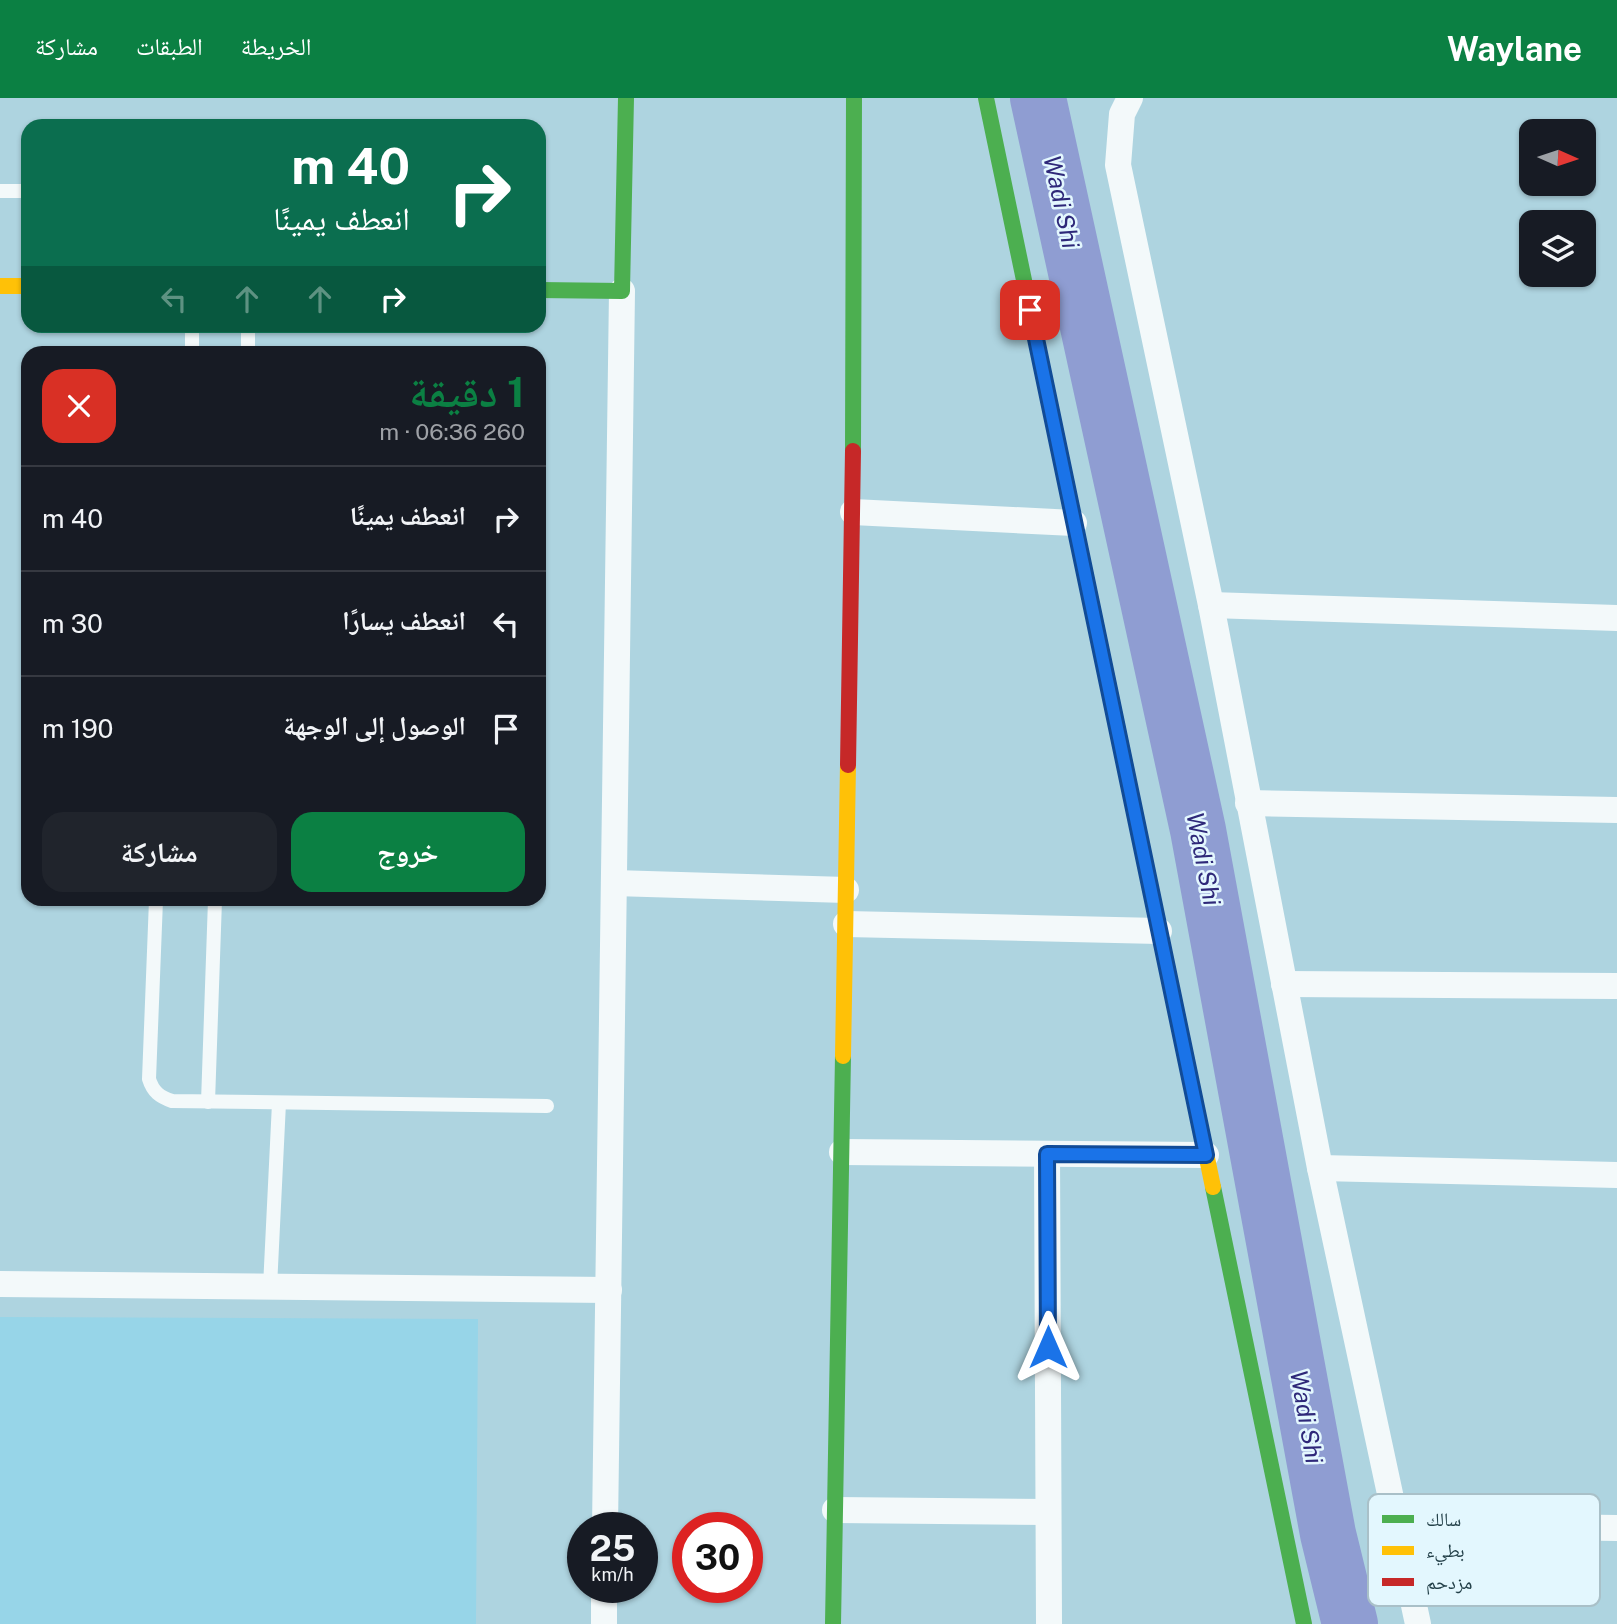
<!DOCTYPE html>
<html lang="ar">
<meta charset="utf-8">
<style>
:root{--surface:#171b24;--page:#20242c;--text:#f1f3f6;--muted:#9ea1a6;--line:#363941;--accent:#0b8043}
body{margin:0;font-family:"Public Sans","Noto Naskh Arabic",sans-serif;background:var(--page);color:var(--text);direction:rtl;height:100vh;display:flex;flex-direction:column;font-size:26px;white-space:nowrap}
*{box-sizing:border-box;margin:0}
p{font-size:23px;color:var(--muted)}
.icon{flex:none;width:38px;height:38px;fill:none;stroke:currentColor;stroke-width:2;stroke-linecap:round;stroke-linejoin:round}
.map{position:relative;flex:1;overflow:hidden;direction:ltr}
.details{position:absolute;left:21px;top:248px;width:525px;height:560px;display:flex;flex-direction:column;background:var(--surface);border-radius:21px;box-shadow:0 2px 5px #0004;direction:rtl}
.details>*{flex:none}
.banner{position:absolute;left:21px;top:21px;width:525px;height:214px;border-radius:21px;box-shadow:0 2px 5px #0004;direction:rtl;background:#0b6e4f;color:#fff;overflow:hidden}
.needle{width:46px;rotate:93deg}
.controls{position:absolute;left:1519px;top:21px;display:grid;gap:14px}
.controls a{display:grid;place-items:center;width:77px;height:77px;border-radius:14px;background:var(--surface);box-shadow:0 2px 5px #0004;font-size:35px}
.speed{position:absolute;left:567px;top:1414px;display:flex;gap:14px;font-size:35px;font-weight:700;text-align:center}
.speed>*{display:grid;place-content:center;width:91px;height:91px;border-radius:50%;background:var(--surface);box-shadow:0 2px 5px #0004;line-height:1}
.speed small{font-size:18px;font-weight:400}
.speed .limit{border:10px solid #d22;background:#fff;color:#111}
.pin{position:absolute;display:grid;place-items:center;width:60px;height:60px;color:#fff;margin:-30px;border-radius:14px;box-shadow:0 4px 10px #0006}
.me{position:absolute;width:77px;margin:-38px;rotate:0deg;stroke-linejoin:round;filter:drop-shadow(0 0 5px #0008)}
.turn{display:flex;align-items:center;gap:24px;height:147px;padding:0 21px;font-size:32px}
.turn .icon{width:91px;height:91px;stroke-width:2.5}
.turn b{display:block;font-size:49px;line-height:60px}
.lanes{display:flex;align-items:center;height:66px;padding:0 21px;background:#0003;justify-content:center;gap:35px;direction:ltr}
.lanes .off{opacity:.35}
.round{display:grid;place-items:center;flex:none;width:74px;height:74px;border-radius:21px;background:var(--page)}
.overview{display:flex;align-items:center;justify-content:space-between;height:119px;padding:0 21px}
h1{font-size:42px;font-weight:700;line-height:52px;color:var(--accent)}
.primary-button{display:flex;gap:14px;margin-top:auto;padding:14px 21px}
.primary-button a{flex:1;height:80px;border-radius:21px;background:var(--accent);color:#fff;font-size:28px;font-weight:700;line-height:80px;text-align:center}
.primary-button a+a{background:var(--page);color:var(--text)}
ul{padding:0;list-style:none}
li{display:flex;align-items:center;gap:21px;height:105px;padding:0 21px;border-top:2px solid var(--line)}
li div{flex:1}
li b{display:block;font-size:26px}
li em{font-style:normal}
header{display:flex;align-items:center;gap:42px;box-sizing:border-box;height:98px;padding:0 35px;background:var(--accent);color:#fff}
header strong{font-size:33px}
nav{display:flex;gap:38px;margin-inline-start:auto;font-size:24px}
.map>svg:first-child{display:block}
</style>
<header>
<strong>Waylane</strong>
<nav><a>الخريطة</a><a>الطبقات</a><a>مشاركة</a></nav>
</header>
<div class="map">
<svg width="1617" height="1526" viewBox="0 0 1617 1526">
<rect width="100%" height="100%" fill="#aed4e0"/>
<path fill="#97d5e8" d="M0,1219L478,1221L476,1526H0Z"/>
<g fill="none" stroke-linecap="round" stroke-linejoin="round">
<path stroke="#8f9dd2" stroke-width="56" d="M1038,0L1198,732L1328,1436L1350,1526"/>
<g stroke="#f3f9fa" stroke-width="14">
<path d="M0,93H28"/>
<path d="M248,228V256"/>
<path d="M192,256V228"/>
<path d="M156,802L149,981C153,994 160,999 172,1003L547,1008"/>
<path d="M208,1004L215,802"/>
<path d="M270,1189L279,1005"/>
</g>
<g stroke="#f3f9fa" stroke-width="26">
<path d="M1130,0L1122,16L1118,67L1211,507L1320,1070L1418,1526"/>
<path d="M853,414L1074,425"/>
<path d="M1211,507L1617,520"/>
<path d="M1248,705L1617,712"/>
<path d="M614,785L846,792"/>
<path d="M846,826L1159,833"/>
<path d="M1284,886L1617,888"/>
<path d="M842,1054L1206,1057"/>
<path d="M1047,1056L1049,1526"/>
<path d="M1320,1070L1617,1077"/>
<path d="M0,1186L609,1192"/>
<path d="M835,1412L1048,1414"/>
<path d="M1398,1427L1617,1430"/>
<path d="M605,1430L622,193"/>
<path d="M604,1526V1489"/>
</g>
<g stroke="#4caf50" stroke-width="16">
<path d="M986,0L1126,671"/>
<path d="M539,192L622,193L626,0"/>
<path d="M853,353L854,0"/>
<path d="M1213,1089L1304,1526"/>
<path d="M833,1526L843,958"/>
</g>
<g stroke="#ffc107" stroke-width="16">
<path d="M0,188H28"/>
<path d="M1126,671L1213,1089"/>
<path d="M843,958L848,667"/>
</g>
<path stroke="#c62828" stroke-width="16" d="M848,667L853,353"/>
</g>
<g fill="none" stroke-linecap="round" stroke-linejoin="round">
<defs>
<path id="route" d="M1030,212L1206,1057L1047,1056L1048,1249"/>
</defs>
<use href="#route" stroke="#114b97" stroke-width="18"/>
<use href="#route" stroke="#1a73e8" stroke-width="12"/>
</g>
<g text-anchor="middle" stroke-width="5" stroke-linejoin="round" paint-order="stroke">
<g font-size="24" font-style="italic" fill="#2e2879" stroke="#e3f7fe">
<text transform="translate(1061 104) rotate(78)" y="8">Wadi Shi</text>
<text transform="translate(1203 761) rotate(79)" y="8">Wadi Shi</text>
<text transform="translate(1306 1319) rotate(80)" y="8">Wadi Shi</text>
</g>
</g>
<rect x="1368" y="1396" width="232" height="112" rx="10" fill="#e3f7fe" stroke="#a9c0c8" stroke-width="2"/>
<rect x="1382" y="1417" width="32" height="8" fill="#4caf50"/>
<rect x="1382" y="1448" width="32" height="9" fill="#ffc107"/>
<rect x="1382" y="1480" width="32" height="8" fill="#c62828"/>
<g font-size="19" fill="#234049">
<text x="1426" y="1428">سالك</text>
<text x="1426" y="1459">بطيء</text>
<text x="1426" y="1491">مزدحم</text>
</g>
</svg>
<div class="controls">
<a><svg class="needle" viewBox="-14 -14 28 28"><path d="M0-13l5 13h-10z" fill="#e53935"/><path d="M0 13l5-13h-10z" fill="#9ea1a6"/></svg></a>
<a><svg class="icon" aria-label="layers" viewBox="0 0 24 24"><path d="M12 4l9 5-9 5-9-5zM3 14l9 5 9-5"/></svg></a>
</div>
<div class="speed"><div>25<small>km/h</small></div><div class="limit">30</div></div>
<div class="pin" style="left:1030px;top:212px;background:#d93025"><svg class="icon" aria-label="arrive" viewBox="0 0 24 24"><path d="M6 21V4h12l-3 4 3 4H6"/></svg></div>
<svg class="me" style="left:1048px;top:1249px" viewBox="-20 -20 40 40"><path d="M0-17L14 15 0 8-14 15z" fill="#1a73e8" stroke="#fff" stroke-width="4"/></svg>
<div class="banner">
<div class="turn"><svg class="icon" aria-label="right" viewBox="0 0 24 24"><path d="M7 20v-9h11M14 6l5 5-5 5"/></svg><div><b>40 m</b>انعطف يمينًا</div></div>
<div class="lanes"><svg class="icon off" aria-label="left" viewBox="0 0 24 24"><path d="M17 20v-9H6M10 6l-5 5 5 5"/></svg><svg class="icon off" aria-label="ahead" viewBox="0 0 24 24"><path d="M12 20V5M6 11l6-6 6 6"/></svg><svg class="icon off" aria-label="ahead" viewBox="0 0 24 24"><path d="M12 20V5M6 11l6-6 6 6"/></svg><svg class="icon" aria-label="right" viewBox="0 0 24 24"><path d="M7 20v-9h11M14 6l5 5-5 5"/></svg></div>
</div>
<section class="details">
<div class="overview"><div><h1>1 دقيقة</h1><p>260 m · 06:36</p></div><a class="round" style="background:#d93025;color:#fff"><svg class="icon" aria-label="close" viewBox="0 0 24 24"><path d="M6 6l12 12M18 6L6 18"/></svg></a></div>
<ul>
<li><svg class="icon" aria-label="right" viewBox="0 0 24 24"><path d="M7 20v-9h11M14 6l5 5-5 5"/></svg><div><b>انعطف يمينًا</b></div><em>40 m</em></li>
<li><svg class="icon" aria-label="left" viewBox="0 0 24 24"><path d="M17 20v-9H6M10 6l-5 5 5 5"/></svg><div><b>انعطف يسارًا</b></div><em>30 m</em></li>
<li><svg class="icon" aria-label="arrive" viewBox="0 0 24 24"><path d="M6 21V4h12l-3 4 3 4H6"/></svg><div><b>الوصول إلى الوجهة</b></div><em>190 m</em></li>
</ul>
<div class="primary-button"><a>خروج</a><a>مشاركة</a></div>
</section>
</div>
